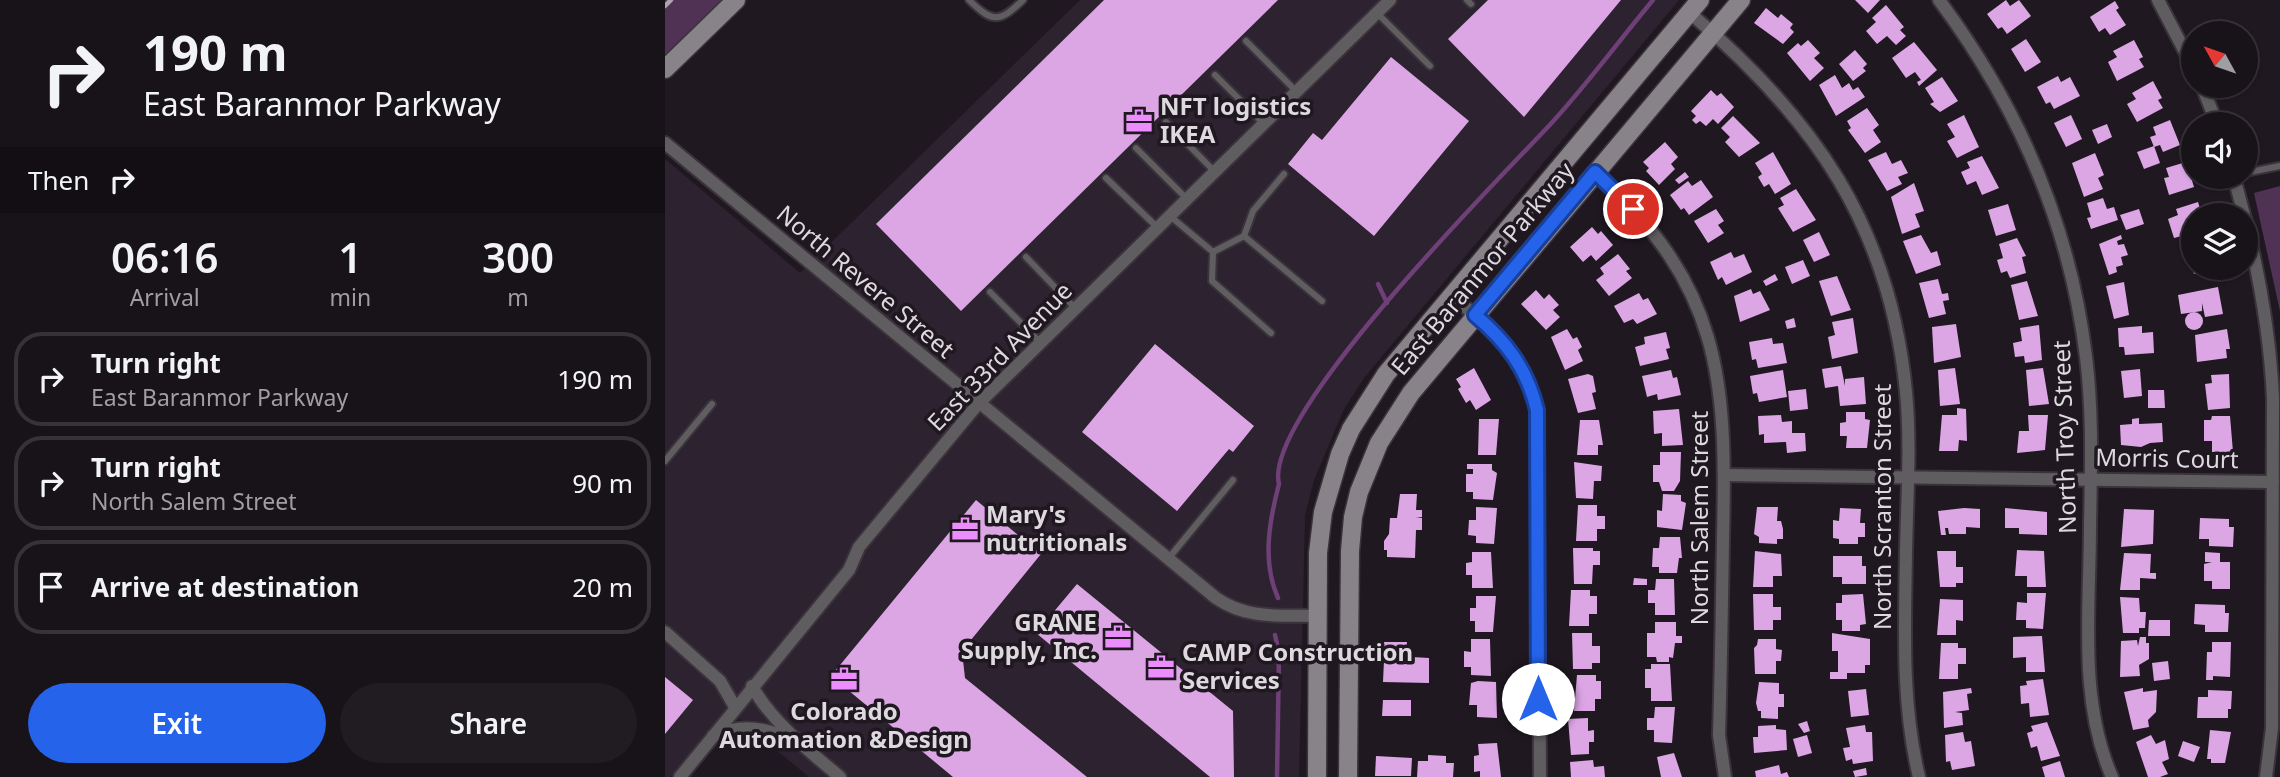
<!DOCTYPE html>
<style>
:root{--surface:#181219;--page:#211b22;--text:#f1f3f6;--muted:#9f9ea2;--line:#363238;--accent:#2563eb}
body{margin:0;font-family:"Noto Sans",sans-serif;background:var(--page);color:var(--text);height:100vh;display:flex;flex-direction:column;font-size:26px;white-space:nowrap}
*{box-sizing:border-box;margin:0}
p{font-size:23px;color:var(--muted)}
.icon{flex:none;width:38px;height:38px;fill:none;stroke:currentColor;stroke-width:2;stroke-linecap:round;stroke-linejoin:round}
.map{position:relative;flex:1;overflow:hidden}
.panel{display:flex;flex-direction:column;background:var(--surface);width:665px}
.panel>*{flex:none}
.hud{background:#181219;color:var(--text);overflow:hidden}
.needle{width:46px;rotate:310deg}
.tools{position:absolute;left:1516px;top:21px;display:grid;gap:14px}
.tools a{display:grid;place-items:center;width:77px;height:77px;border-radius:50%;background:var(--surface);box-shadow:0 2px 5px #0004,0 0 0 2px var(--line);font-size:35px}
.pin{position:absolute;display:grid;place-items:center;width:60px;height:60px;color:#fff;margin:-30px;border:4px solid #fff;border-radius:50%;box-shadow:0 2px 7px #0007}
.me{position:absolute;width:77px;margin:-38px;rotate:0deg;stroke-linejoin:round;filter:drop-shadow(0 0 5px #0008)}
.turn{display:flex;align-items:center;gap:24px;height:147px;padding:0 28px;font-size:32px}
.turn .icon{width:91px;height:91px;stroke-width:2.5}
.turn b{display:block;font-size:49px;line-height:60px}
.then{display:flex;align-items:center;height:66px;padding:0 28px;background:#0003;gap:14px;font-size:26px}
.eta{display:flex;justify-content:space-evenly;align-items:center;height:119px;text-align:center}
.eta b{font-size:42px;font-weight:600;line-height:49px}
.button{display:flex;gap:14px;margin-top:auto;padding:14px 28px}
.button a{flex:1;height:80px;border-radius:42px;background:var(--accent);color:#fff;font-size:28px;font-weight:600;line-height:80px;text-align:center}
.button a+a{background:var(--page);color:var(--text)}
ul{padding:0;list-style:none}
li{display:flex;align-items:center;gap:21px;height:94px;margin:0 14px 10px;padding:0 14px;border:4px solid var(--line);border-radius:28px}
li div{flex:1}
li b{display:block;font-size:26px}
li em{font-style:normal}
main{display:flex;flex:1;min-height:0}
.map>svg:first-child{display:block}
</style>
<main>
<section class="panel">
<div class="hud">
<div class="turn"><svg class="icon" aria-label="right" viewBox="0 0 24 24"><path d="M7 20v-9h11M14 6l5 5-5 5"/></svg><div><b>190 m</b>East Baranmor Parkway</div></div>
<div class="then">Then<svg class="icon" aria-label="right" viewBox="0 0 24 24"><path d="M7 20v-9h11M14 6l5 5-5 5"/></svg></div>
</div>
<div class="eta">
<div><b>06:16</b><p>Arrival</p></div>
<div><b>1</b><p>min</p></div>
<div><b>300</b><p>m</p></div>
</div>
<ul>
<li><svg class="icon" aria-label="right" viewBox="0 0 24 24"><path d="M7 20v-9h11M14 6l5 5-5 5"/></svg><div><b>Turn right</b><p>East Baranmor Parkway</p></div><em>190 m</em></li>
<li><svg class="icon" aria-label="right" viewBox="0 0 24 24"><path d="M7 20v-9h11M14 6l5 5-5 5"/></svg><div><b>Turn right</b><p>North Salem Street</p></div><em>90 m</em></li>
<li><svg class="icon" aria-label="arrive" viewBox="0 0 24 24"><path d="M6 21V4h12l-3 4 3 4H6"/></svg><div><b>Arrive at destination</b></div><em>20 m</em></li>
</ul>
<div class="button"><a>Exit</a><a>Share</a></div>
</section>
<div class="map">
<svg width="1615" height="777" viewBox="0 0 1615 777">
<rect width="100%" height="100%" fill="#201821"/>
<path fill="#2d222f" d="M415,0H1014L699,378L679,409L649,480L640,515L634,777H144L62,709L6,777H0V159L135,273Z"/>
<g fill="#503255">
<path d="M0,0H61L0,59Z"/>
<path d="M1615,186V311L1589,193Z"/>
</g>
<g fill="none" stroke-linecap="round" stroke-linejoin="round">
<g stroke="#6f3f77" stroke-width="4.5">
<path d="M713,284L722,303"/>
<path d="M613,598C597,562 604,522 614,484C597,417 829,184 880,130C918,90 952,43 988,0"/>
<path d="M610,635L614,653L612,777"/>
</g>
</g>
<g fill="#dca6e5">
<path d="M439,0H613L296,311L211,224Z"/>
<path d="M823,0H956L859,117L783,39Z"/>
<path d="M1190,0H1215L1203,13Z"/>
<path d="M1341,0L1345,6L1354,0L1366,16L1342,34L1337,27L1333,29L1322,14Z"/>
<path d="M1450,1L1454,8L1451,10L1461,25L1445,35L1440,28L1434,32L1425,17Z"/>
<path d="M1221,5L1239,27L1235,30L1241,36L1231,45L1222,36L1212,44L1201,31L1211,22L1207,18Z"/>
<path d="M1101,8L1113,18L1116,14L1128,24L1125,28L1129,32L1118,44L1089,23Z"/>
<path d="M1361,39L1376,62L1360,72L1346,49Z"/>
<path d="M1143,40L1155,53L1149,58L1159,68L1145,81L1122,53L1133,43L1136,46Z"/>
<path d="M1469,40L1478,57L1474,59L1479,67L1452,81L1443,62L1452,57L1448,51Z"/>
<path d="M1249,42L1272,70L1254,86L1252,82L1256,80L1250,72L1241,78L1227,58Z"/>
<path d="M1190,50L1202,64L1198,68L1201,71L1188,81L1174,64Z"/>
<path d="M726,57L804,121L709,236L623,164L648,133L657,140Z"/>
<path d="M1170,75L1177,88L1184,83L1188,90L1193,87L1200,97L1171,116L1154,85Z"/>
<path d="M1393,76L1396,82L1405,77L1415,96L1389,109L1385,102L1381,104L1372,87Z"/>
<path d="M1277,77L1293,101L1275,112L1265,104L1269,102L1260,88Z"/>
<path d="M1488,81L1497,98L1493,100L1498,108L1472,122L1462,104L1471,99L1467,93Z"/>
<path d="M1046,90L1052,96L1056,93L1069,107L1053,124L1048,119L1041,126L1035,121L1031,124L1027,120L1031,116L1026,111Z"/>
<path d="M1202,108L1214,125L1208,130L1216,142L1200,153L1183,130L1186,128L1182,121Z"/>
<path d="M1299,115L1314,147L1292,158L1282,141L1290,137L1282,124Z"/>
<path d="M1406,115L1417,139L1401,147L1389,123Z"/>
<path d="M1068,116L1095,143L1074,157L1060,142L1065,137L1056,128Z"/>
<path d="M1505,120L1515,145L1498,152L1495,145L1489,147L1485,137L1491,135L1488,127Z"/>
<path d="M1442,124L1447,137L1433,144L1427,130Z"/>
<path d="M1000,142L1013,157L1006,164L1010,169L994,185L981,171L984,168L978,162Z"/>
<path d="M1489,146L1495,163L1479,169L1472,152Z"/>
<path d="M1108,152L1126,184L1110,194L1104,184L1099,187L1093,177L1097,174L1090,163Z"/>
<path d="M1221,152L1227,164L1236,160L1243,173L1233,177L1237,184L1222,191L1203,160Z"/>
<path d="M1430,153L1439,175L1433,178L1438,189L1419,197L1407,163Z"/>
<path d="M1317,156L1334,188L1317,195L1311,181L1302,185L1296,172L1305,168L1302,162Z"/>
<path d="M1521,162L1528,172L1525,174L1529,187L1504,195L1499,178L1504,177L1501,168Z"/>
<path d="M1020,172L1024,177L1014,184L1010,180Z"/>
<path d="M1036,180L1048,197L1024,215L1019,208L1016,210L1005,195L1023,181L1027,186Z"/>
<path d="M1249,183L1259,211L1250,214L1255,227L1237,234L1226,197Z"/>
<path d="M1131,189L1151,220L1128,232L1113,208L1119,205L1115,198Z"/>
<path d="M1438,198L1442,209L1449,207L1453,220L1426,229L1422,218L1426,217L1422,203Z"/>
<path d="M1533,202L1537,215H1528V233L1509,238L1503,219L1513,215L1511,209Z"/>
<path d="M1343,204L1351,230L1331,236L1323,210Z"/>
<path d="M1051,209L1059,221L1053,225L1059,233L1043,243L1029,221Z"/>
<path d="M1474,209L1479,224L1461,230L1455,215Z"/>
<path d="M927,227L933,234L936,231L948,245L931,261L926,255L918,262L905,247Z"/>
<path d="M1154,232L1165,255L1149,262L1138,240Z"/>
<path d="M1256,235L1266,253L1272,251L1276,265L1251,274L1238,241Z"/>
<path d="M1456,235L1457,239L1452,241L1453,245L1459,244L1463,255L1456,257L1458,265L1451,267L1452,272L1444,275L1434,244Z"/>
<path d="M1352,238L1361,256L1357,257L1361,273L1345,278L1342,271L1336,273L1332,260L1338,258L1334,244Z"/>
<path d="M1066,252L1069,258L1079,254L1087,272L1061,285L1057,277L1053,280L1045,262Z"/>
<path d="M953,254L965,269L961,271L967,278L944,296L931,280L939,274L935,268Z"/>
<path d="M1138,260L1145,276L1127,284L1120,267Z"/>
<path d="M1527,268H1556V269L1529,274Z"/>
<path d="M1110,274L1113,280L1101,286L1098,281Z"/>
<path d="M1172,276L1186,310L1166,316L1154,281Z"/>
<path d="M1273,279L1277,294L1283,293L1284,300L1278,301L1281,314L1264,318L1254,283Z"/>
<path d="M1362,281L1373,316L1354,320L1346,285Z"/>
<path d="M1459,282L1464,315L1449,319L1441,286Z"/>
<path d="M1553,287L1558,314L1540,317L1537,303V311L1516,314L1513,295Z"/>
<path d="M1086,289L1088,294L1095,291L1105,310L1075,322L1069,296Z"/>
<path d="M871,290L879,299L884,294L894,305L888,310L895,317L881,330L856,304Z"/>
<path d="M974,293L978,300L983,298L992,314L972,324L968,319L959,323L949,306Z"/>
<circle cx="1529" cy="321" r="9"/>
<path d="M1129,318L1131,327L1122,329L1120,321Z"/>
<path d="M1188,318L1193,353L1167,359L1163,337L1170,335L1167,322Z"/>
<path d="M1291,324L1296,357L1269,363L1267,327Z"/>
<path d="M1374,325L1377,360L1360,363L1359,356L1350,357L1348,343L1357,341L1355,328Z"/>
<path d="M1477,326V333L1488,332L1489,353L1460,355L1459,347H1454L1453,328Z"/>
<path d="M902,329L908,339L912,337L917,347L913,350L918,361L900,370L886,337Z"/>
<path d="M1562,329L1565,349H1561L1562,358L1532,362L1530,335Z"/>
<path d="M1001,332L1005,348L1001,349L1004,359L975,366L970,347L980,344L979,337Z"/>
<path d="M1107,338L1108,344L1118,343L1122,363L1093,368L1091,359L1087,360L1084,342Z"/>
<path d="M490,344L589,426L568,452L564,449L512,511L417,432Z"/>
<path d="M1176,366L1180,386V379L1199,377L1201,404L1175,406L1173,386L1160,388L1157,369Z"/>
<path d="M809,368L826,400L811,410L805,400L801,403L793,389L796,387L791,379Z"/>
<path d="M1290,368L1295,404L1275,406L1273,370Z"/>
<path d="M1378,368L1384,404L1364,406L1361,370Z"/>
<path d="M1475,369L1477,396L1459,398L1456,371Z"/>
<path d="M1006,370L1008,378L1012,377L1016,395L993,400L992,394L982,397L977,376Z"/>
<path d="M1118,370L1122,397L1094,402L1092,393L1088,394L1085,376Z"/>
<path d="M923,374L928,376L931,392L927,393L931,409L913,413L903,379Z"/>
<path d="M1564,374L1565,408L1543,410L1540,384L1547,383L1546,375Z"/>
<path d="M1141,389L1143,409L1125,411L1123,391Z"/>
<path d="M1483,390H1499L1500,408H1483Z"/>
<path d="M1292,408L1301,409L1302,441L1294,440L1293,451H1274L1277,415H1292Z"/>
<path d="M1014,409L1018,445L997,446V433L989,434L988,411Z"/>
<path d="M1181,412H1200V419L1205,420L1202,448H1181L1182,436H1175V423L1181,422Z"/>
<path d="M1116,415L1117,422L1127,421V433H1140L1141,451L1122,453L1121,442L1099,443V434L1094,435L1093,416Z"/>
<path d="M1363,415H1383L1380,450L1352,453L1354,431H1364Z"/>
<path d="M1547,416H1565L1568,452H1547V441H1539V420H1546Z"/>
<path d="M1474,418V424L1497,423L1498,442L1485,443L1476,447L1456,445L1455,425L1467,424V419Z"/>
<path d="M814,419H834L831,455H813Z"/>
<path d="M915,420H934L938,445H933V455H912Z"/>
<path d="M995,452H1016L1015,481L1009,491H997L994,482H988V465H995Z"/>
<path d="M909,462L937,466L936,481H929L928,499L911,498Z"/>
<path d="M802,464H827V470L832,473L828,500L808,499V492H801V474H808V469H802Z"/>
<path d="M735,494H752L751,510H757V517H751L757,518V530H751L750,558L722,557V550H719V541L724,534L725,518H732Z"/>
<path d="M998,494L1016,495V501L1021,503L1017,530L992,527V510L997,511Z"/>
<path d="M311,500L376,554L297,651L300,678L422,777H288L166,676Z"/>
<path d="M913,505H932V516H940V529H932V541H911Z"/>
<path d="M811,507L832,508L829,544L811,543V536L803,535L804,520H811Z"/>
<path d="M1092,507H1113L1112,521H1116L1118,529V539H1112V544L1094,543V537L1089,534Z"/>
<path d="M1175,508L1196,509L1195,523H1200V537H1193V544H1174V539L1168,538V520L1174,521Z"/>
<path d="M1299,508L1315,509V528L1301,527V534H1284L1283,528H1280L1281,535H1276L1273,511Z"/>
<path d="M1340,508L1382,512V535L1354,534V528H1340Z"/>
<path d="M1459,509L1489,510L1488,544L1456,547Z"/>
<path d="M1535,518L1564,519V527H1569L1568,547L1544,546V539H1534Z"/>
<path d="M995,537H1015L1017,558H1014L1012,573H994V567H987L988,548H994Z"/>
<path d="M908,548H928V551H935V565H928L927,584H909Z"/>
<path d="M1352,550L1379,551L1381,587H1362V576H1350Z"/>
<path d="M1090,551L1116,554L1117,576H1108V587H1088Z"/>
<path d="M1272,551H1291V567H1298V583H1291V587H1275Z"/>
<path d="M807,552H826L828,588H807V575H801V563L807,562Z"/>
<path d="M1540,552L1555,553V562H1565V589H1547V581H1539V564L1547,562H1540Z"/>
<path d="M1459,553L1486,554L1485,573H1491V579L1475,578V590H1455Z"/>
<path d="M1168,556H1197V566H1201V584H1177V577H1168Z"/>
<path d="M969,578L982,579V585H968Z"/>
<path d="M991,579H1009L1010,615H990V603H983V590H990Z"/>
<path d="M412,584L568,711L569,777H545L371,633Z"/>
<path d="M906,590H925V596H932V614H924V626H904Z"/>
<path d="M1362,593H1381L1378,629L1361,628V620H1351L1352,602L1362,603Z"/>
<path d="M1088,594H1108V607H1116V620H1108V630H1089Z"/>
<path d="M1198,594L1201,624L1195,625V631H1177V620H1171V603H1177V595Z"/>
<path d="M811,596H831L828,632H810V621H805V608H811Z"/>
<path d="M1455,597L1474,598L1475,612H1481L1480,628H1474V633H1458Z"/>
<path d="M1275,599L1298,600V621L1291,620V635H1272Z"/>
<path d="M1530,604L1560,605V613H1564L1563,632H1540V625L1529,624Z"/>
<path d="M1484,620H1505V636H1483Z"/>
<path d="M990,622H1011V636H1017V643H1010L1008,658L1004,657V662H992L991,657H982V633H990Z"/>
<path d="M907,633H927V646H935V663H927V669H908Z"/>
<path d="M1167,633L1205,639V665H1200V673H1182V679H1165V672H1173V651H1167Z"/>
<path d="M1377,636L1380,672H1361V657L1348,658V637Z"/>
<path d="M1475,637H1481V643H1484V659L1474,665L1475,676L1455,677L1456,641L1472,640L1473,646Z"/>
<path d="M806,639H825L826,676L806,675V667H799V651L806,652Z"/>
<path d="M1093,639H1111V649L1117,650L1116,661H1111V674H1090L1089,648L1092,645Z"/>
<path d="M719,642H742L741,652H748L747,657L764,658V683L718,682L719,660H716V652H719Z"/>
<path d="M1547,642H1566L1565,677L1548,676V680H1541L1542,652H1547Z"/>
<path d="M1276,643H1293V648H1301V664H1293V679H1274Z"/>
<path d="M1503,661L1505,679L1489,681L1487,663Z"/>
<path d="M986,664H1005L1007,701H986V688H980V669H986Z"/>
<path d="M912,675H931V681H936V699H930V711H909Z"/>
<path d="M0,677L28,700L0,734Z"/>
<path d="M1378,679L1384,715L1365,717L1364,703L1356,704L1355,686L1362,685L1361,681Z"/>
<path d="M813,681L831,682L832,718L812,717V705H804L806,683Z"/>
<path d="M1094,682L1114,683V694H1119V707H1113V719L1096,718V711H1093L1091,703Z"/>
<path d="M1306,688L1307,693L1302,694L1304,710L1290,712L1297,713L1298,725L1279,728L1278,692Z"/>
<path d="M1478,688V692L1492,690L1491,712L1483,720L1484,727L1468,730L1459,692Z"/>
<path d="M1201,689L1204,715L1186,717L1183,691Z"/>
<path d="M1543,690L1567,691L1566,709H1563V718H1532L1533,697H1543Z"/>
<path d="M718,700H746V716H717Z"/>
<path d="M990,707H1010L1007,743L989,742V730H982V718H989Z"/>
<path d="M923,718V731L929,730V742H924V754L906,755L903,719Z"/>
<path d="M1142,721L1145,731L1139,733L1133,724Z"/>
<path d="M1382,722L1395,756L1376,761L1372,746L1366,748L1362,733L1368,731L1366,726Z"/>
<path d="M1111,725V729L1121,730L1122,750L1089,753L1088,737H1093V726Z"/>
<path d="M1200,725L1201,732H1207L1208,761L1188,764L1187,759L1181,761L1178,748L1185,747L1181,728Z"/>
<path d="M1545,730L1566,732L1560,763H1546V759H1542Z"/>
<path d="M1298,732L1300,742L1306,741L1310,766L1287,770L1285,761L1281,762L1280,735Z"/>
<path d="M1142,735L1147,753L1133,757L1128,739Z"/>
<path d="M1486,735L1491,744L1500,740L1504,759L1497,762L1503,774L1495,777H1483L1471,742Z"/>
<path d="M1518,741L1535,747L1529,762L1513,756Z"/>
<path d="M832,743L836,777H815V771L809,772V756L814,755L813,744Z"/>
<path d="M1009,753L1017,777H996L992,757Z"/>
<path d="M763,755L781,756V763H789L788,777H752L753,761H763Z"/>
<path d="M711,756L747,758L746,776H710Z"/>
<path d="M928,760L929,767L939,766L940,777H906L905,762Z"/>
<path d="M1395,761L1400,777H1380L1377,767Z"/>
<path d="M1114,765L1116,774L1122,772L1124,777H1091L1090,771Z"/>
<path d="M1201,768L1202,775L1190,777L1188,771Z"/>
</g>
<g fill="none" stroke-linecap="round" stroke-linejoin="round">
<defs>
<g id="lane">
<path d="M304,0C328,24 335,22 358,0"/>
<path d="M802,0L806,4"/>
<path d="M712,13L765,66"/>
<path d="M581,41L632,92"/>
<path d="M550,75L599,124"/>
<path d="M501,122L550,172"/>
<path d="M471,148L522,199"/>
<path d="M1580,173L1615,166"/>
<path d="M441,178L493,228"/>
<path d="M505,216L548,252L547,281L606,333"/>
<path d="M579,236L588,211L619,174"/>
<path d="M548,252L579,236L657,301"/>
<path d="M361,257L410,308"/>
<path d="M325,292L375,342"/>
<path d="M0,461L47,404"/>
<path d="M503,559L568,480"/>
</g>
<g id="street">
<path d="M1274,0C1353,106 1405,225 1421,357C1428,413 1426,470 1425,526C1425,609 1413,699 1447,777"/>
<path d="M1493,0L1528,67"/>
<path d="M1025,13C1149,118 1225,226 1241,392C1246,444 1242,498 1241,551C1240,627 1236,702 1254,777"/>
<path d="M1537,86L1552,124"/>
<path d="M0,143L551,598C583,620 616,615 653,616"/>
<path d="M930,172C1056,286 1062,377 1058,538C1057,603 1056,669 1054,735L1060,777"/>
<path d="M1569,177L1579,215"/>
<path d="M1580,218C1595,278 1605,337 1608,398L1607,728L1601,777"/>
<path d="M786,295C827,329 859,357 872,410L875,777"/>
<path d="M1060,475L1608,482"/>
<path d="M0,632L55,681L70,707"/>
<path d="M87,686C107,722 144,751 175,777"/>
<path d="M48,736C77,723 103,727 130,743"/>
<path d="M15,777L184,570L194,547L313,404L725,0"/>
</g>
<g id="secondary">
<path d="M0,69L71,0"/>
<path d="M652,777L653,553L658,512L675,454L686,429L721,374L1035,0"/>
<path d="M683,777L685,551L688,517L694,492L714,443L746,393L1076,0"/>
</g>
</defs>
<use href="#lane" stroke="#3b333c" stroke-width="10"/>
<use href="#street" stroke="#3b333c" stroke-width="16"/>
<use href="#secondary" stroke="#3b333c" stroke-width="21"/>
<use href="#lane" stroke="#605d61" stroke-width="6"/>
<use href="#street" stroke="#605d61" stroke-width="12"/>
<use href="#secondary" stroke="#888289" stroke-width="18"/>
<path stroke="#aba5ac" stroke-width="4.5" d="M0,6L6,0"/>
</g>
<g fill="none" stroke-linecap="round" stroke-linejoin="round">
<defs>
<path id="route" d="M873,699L872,410C862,369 842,342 810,315L930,172L968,209"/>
</defs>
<use href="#route" stroke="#184099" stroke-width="18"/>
<use href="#route" stroke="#2563eb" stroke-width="12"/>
</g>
<defs>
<symbol id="office-bare" viewBox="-9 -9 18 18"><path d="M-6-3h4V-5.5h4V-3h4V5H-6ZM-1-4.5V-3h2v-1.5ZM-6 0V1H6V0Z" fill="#eb8dfc" stroke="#201821" stroke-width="2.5" paint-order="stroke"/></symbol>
</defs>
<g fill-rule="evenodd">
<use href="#office-bare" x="455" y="102" width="38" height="38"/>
<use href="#office-bare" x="281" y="510" width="38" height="38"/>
<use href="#office-bare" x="434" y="618" width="38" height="38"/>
<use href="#office-bare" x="477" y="648" width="38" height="38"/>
<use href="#office-bare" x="160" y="660" width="38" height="38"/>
</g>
<g text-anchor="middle" stroke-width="7" stroke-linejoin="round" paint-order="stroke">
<g font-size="24" font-weight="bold" fill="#ded9df" stroke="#201821" text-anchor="start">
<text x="495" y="115">NFT logistics<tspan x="495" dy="28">IKEA</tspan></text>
<text x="321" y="523">Mary's<tspan x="321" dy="28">nutritionals</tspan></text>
<text x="432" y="631" text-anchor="end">GRANE<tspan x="432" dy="28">Supply, Inc.</tspan></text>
<text x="517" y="661">CAMP Construction<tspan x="517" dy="28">Services</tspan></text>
<text x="179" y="720" text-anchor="middle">Colorado<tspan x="179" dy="28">Automation &amp;Design</tspan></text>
</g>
<g font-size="24" fill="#ded9df" stroke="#201821">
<text transform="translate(818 269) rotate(-50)" y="8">East Baranmor Parkway</text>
<text transform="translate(200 282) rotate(40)" y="8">North Revere Street</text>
<text transform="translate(335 357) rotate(-46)" y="8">East 33rd Avenue</text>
<text transform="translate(1400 437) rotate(-92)" y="8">North Troy Street</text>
<text transform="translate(1502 459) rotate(1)" y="8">Morris Court</text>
<text transform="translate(1218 507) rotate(-90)" y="8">North Scranton Street</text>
<text transform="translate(1035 518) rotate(-90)" y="8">North Salem Street</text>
</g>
</g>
</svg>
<div class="tools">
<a><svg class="needle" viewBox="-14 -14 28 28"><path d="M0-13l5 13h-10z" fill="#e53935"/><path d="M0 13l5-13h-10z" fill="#9f9ea2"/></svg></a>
<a><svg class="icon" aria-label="sound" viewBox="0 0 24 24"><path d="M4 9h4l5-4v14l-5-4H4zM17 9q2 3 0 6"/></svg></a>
<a><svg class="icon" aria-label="layers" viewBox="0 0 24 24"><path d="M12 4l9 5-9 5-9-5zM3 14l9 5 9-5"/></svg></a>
</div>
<div class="pin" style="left:968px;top:209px;background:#d93025"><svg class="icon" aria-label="arrive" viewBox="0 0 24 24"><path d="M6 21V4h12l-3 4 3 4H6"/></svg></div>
<svg class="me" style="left:873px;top:699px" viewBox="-20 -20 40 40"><circle r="19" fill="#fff"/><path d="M0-13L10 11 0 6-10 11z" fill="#2563eb"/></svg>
</div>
</main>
